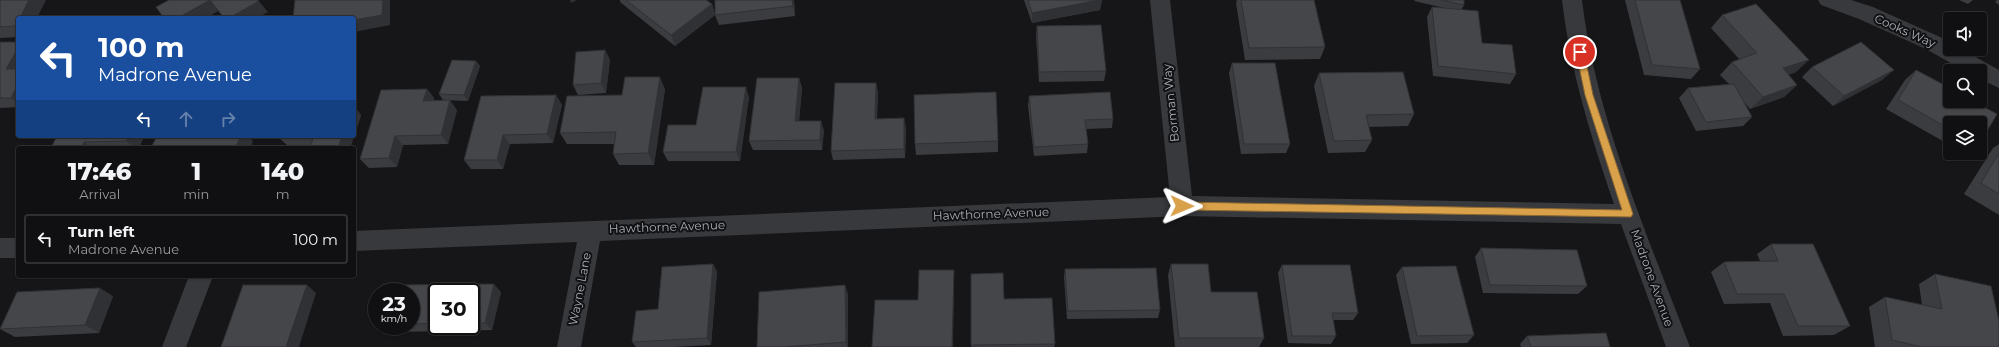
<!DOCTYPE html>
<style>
:root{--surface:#101012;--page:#19191b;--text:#f1f3f6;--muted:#9c9d9f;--line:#303032}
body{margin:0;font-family:Montserrat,sans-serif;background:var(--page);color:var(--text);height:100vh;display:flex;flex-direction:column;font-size:15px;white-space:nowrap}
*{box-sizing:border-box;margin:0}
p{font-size:13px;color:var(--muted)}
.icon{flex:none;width:22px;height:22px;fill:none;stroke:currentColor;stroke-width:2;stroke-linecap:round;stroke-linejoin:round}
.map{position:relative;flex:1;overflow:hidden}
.panel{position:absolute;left:16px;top:146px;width:340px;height:132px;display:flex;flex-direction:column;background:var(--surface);border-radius:4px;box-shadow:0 1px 3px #0004,0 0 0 1px var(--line)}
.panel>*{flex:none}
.guide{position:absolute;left:16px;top:16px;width:340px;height:122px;border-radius:4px;box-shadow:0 1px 3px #0004,0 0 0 1px var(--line);background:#1a4fa0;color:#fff;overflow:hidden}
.fabs{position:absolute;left:1943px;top:12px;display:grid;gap:8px}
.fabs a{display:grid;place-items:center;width:44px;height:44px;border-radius:4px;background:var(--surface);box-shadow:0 1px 3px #0004,0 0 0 1px var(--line);font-size:20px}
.speed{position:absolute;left:368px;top:283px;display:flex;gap:8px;font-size:20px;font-weight:700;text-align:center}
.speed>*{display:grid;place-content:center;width:52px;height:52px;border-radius:50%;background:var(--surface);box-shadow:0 1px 3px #0004,0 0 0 1px var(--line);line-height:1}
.speed small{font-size:10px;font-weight:400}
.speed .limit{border:2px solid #111;border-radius:6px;background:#fff;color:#111}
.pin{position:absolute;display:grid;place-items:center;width:34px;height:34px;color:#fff;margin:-17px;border:2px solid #fff;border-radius:50%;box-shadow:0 1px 4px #0007}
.me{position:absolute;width:44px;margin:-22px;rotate:91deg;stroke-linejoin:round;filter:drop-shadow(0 0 3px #0008)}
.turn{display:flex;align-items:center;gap:14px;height:84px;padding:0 16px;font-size:18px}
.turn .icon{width:52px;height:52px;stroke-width:2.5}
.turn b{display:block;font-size:28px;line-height:34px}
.lanes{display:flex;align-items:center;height:38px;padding:0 16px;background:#0003;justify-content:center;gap:20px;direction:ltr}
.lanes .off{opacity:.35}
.eta{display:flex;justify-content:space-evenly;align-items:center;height:68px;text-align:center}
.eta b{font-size:24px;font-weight:800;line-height:28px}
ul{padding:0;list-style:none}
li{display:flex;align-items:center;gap:12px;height:50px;margin:0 8px 6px;padding:0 8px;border:2px solid var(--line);border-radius:4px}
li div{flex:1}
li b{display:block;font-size:15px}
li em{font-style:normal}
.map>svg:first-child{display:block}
</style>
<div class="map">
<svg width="1999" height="347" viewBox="0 0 1999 347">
<rect width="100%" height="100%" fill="#161618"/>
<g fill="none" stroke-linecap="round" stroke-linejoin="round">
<g fill="#38393c" fill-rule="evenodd">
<path d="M1150,0H1170L1192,196L1614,204C1591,137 1570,70 1562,0H1582C1596,118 1648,237 1690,347H1666L1621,224L1182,216L600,241L581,347H557L577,242L354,251V231L1170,197Z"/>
<path d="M1818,0H1851L1873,7L1940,37L1950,43V49H1961L1999,70V88L1980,79V71H1965L1926,49L1859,19L1821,5Z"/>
<rect x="0" y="238" width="18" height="20"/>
<path d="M189,276H213L186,347H162Z"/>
</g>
</g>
<g fill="#3b3c40" fill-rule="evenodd">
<path d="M0,0L18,18V37L0,38Z"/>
<path d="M620,0H706L712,4L715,15L675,46L620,2Z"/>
<path d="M715,0H794L795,16L719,25L715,15Z"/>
<path d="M1024,0H1102L1100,10L1032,23Z"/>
<path d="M1237,0H1314L1325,47L1320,59L1245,60L1236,3Z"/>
<path d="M1415,0H1464V5L1461,10L1482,43L1516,74L1510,84L1433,76L1427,17L1432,7L1449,9L1414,1Z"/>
<path d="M1625,0H1680L1700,69L1691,79L1644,75Z"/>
<path d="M1959,0H1973L1968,4Z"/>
<path d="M1997,0H1999V5L1995,2Z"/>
<path d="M1722,15L1796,72L1788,75L1797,85L1784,97L1750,109L1744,102L1752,117L1743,126L1696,131L1679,98L1688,88L1729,84L1720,75L1732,62L1740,60L1711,28Z"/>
<path d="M1037,26L1106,71L1104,81L1039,82L1036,36Z"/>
<path d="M0,42H18V107L0,108Z"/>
<path d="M605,50L610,60L606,93L578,95L573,85Z"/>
<path d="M476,61L480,66L468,101L443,100L439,94Z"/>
<path d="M1232,63L1290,144L1286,153L1241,154L1229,73Z"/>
<path d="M1812,67L1882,80L1833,106L1802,77Z"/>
<path d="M1916,70L1950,123V145L1886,109L1905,80Z"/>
<path d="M1319,73L1414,114L1408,126L1368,127L1372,140L1365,152L1328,153L1314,86Z"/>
<path d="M799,78L802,88L799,121L824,130L822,150H753L749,141Z"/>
<path d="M876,83L878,93L877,119L906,128L905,158L833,160L831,151Z"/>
<path d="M427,89L434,98V101L457,110L448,144L403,145L397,167L369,168L360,159Z"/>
<path d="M665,89L654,165H619L613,154L614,144H567L560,133L622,95Z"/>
<path d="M556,95L562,105L553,143L510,144L503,169H471L464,160Z"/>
<path d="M1029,96L1113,119L1112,128L1086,129L1088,144L1087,153L1034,156L1028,106Z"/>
<path d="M749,97L740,161H668L663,152Z"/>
<path d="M354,106L361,115L350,148H310V145L288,146L278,137V136H354Z"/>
<path d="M57,136H144L139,148H51Z"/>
<path d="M998,141V152L916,155L915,144Z"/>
<path d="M1999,144V215L1964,194L1993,148Z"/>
<path d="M1771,244L1850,326L1834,335L1783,336L1770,303L1724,304L1711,272L1724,262L1760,261L1757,254Z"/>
<path d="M1481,248L1587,286L1578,294L1483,293L1475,257Z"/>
<path d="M713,264L717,272L711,345L674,347H636L632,342L658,309Z"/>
<path d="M1171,264L1264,338L1259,347H1175L1168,275Z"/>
<path d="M1282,265L1358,313L1353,320H1333L1336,336L1331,344L1288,343L1278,273Z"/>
<path d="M1402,267L1474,335L1467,343L1411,344L1396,275Z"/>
<path d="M1065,269L1160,310L1158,318L1067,319L1064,277Z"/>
<path d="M971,274L1004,299L1055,344L1054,347H971Z"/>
<path d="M1935,274L1999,347H1875L1869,307L1885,297L1922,305L1919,284Z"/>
<path d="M845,285L848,295V347H757Z"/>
<path d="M411,292H501L492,330L396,332L389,326H411ZM437,292H471V326H437Z"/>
<path d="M113,296L99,333L15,337L0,329Z"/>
<path d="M1527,336L1610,347H1521L1520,344Z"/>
</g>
<g fill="#303134">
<path d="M29,0H46L37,18H20Z"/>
<path d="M210,0L220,10L206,18H178Z"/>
<path d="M257,0H258L268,12L257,18H229Z"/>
<path d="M383,0H390V25L354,32V20Z"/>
<path d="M570,0H577L571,3Z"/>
<path d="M792,0H794L795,16L793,6Z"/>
<path d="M1099,0H1102L1100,10L1032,23V13Z"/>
<path d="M712,4L715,15L675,46L671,35Z"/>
<path d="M18,21V28L15,26Z"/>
<path d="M18,48V78L6,69Z"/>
<path d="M605,50L610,60L606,93L601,83Z"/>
<path d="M1809,60L1796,72L1770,81L1783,68Z"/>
<path d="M476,61L480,66L468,101L464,95Z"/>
<path d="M1894,70L1882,80L1833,106L1844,96Z"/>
<path d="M660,77L665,89L654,165L648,153Z"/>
<path d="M799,78L802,88L798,131L795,121Z"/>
<path d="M876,83L878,93L876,128L875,119Z"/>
<path d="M18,84V103L11,98Z"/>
<path d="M1797,85L1784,97L1750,109L1763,97Z"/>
<path d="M746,87L749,97L740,161L736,152Z"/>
<path d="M427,89L434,98L431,111L423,101Z"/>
<path d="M556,95L562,105L553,143L547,134Z"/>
<path d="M450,100L457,110L448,144L441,135Z"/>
<path d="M354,106L361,115L350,148H338L342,136H354Z"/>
<path d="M904,118L906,128L905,158L904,149Z"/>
<path d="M821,121L824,130L822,150L820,140Z"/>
<path d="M503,135L510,144L503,169L497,160Z"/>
<path d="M129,136H144L139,148H135L126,141Z"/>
<path d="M241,136H248L253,141L250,148H235Z"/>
<path d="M395,136L403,145L397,167L389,158Z"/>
<path d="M84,142L92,148H81Z"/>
<path d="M713,264L717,272L711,345L707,338Z"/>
<path d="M954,270V281L953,347H952Z"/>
<path d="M494,284L501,292L492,330L485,323Z"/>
<path d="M307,285L316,293L299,347H286Z"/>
<path d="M845,285L848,295V347H847L846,342Z"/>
<path d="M100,288L113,296L99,333L85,325Z"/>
</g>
<g fill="#45464a" stroke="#303134">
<path d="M0,0H29L20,18H18V21L15,26L0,27Z"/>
<path d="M169,0H257L259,1L229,18H224L210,0L178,18H164L156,7Z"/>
<path d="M295,0H383L382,15L354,20V18H293Z"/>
<path d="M626,0H706L712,4L671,35Z"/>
<path d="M715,0H792L793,6L715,15Z"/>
<path d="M1028,0H1099L1032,13Z"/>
<path d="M1241,0H1314L1325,47L1249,48Z"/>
<path d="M1441,0H1464V5Z"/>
<path d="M1635,0H1680L1700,69L1652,65Z"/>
<path d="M1756,4L1809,60L1783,68L1797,85L1763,97L1732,62L1757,53L1722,15Z"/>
<path d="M1432,7L1478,11L1482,43L1512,45L1516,74L1438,66Z"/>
<path d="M1101,25L1106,71L1039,72L1037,26Z"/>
<path d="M0,42H18V48L6,69H18V84L11,98H0Z"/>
<path d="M1861,42L1894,70L1844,96L1812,67Z"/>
<path d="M605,50L601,83L573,85L576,52Z"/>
<path d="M452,60L476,61L464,95L439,94Z"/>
<path d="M1232,63H1275L1290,144H1244Z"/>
<path d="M1916,70L1950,88V101H1973L1997,114L1980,143V123H1950V129L1898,100Z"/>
<path d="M1403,72L1414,114L1366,115L1372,140L1334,141L1319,73Z"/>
<path d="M625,77H660L648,153L613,154L616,132L560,133L567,96L622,95Z"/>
<path d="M757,78H799L795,121H821L820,140L749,141Z"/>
<path d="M835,83H876L875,119L904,118V149L831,151Z"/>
<path d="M1734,84L1752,117L1706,122L1688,88Z"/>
<path d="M703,87H746L736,152H663L668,125H696Z"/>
<path d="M427,89L423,101L450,100L441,135L395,136L389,158L360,159L381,90Z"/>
<path d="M996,92L998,141L915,144L914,95Z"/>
<path d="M1110,92L1113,119L1085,120L1088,144L1034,147L1029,96Z"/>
<path d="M556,95L547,134L503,135L497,160H464L481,96Z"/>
<path d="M57,136H129L126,141L84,142L81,148H51Z"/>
<path d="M157,136H241L235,148H151Z"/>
<path d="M278,136H303L278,137Z"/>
<path d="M314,136H342L338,148H310Z"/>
<path d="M1999,153V194L1981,183Z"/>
<path d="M1771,244H1813L1850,326H1798L1784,294H1737L1724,262L1778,261Z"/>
<path d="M1481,248L1577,250L1587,286L1490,285Z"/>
<path d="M713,264L707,338L632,342L636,311L658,309L662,267Z"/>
<path d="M1171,264H1208L1211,292H1257L1264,338H1179Z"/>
<path d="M1282,265H1350L1358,313H1332L1336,336H1292Z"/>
<path d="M1456,266L1474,335L1417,336L1402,267Z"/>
<path d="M1156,268L1160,310L1068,311L1065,269Z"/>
<path d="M919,270H954L952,347H872L875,300H918Z"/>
<path d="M1003,273L1004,299L1052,298L1055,344L971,345V274Z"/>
<path d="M1935,274L1991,286L1999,321V347H1922L1892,340L1885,297L1942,309Z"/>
<path d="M494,284L485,323H471V292H437V323L411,324V292H396L398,285Z"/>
<path d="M243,285H307L286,347H221Z"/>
<path d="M845,285L846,342L784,347H757L759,292Z"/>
<path d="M100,288L85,325L0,329L17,292Z"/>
<path d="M1606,333L1610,347H1531L1527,336Z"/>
</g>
<path fill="#daa14b" stroke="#8e6931" d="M1580,49L1584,52L1593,95L1633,214L1631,217L1182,210L1177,206L1182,202L1622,210L1585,95L1576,52Z"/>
<g text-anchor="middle" stroke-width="4" stroke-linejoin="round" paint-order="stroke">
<g font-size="12" fill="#aaaeb6" stroke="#111113">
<text transform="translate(1905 31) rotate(24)" y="4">Cooks Way</text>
<text transform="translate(1171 103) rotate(-96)" y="4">Borman Way</text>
<text transform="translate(991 214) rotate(-2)" y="4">Hawthorne Avenue</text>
<text transform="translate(667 227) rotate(-2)" y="4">Hawthorne Avenue</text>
<text transform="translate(1652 278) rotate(70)" y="4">Madrone Avenue</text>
<text transform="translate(580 289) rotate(-79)" y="4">Wayne Lane</text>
</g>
</g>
</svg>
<div class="fabs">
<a><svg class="icon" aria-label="sound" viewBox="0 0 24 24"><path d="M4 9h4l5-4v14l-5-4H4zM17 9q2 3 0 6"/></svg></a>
<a><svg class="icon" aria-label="search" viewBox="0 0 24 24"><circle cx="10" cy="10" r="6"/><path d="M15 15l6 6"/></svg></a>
<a><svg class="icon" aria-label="layers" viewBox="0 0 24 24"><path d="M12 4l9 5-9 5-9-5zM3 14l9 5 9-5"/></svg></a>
</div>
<div class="speed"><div>23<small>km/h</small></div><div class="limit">30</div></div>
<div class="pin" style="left:1580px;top:52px;background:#d93025"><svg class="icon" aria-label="arrive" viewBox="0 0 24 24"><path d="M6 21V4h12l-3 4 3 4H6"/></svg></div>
<svg class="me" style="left:1182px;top:206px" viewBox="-20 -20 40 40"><path d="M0-17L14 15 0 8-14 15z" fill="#daa14b" stroke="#fff" stroke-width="4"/></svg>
<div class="guide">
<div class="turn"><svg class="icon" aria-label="left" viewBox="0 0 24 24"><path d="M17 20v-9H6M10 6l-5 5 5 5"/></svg><div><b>100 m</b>Madrone Avenue</div></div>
<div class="lanes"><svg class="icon" aria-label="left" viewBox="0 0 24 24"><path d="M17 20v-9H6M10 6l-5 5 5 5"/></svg><svg class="icon off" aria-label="ahead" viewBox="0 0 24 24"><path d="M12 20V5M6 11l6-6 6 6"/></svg><svg class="icon off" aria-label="right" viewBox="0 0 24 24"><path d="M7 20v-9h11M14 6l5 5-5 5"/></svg></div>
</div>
<section class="panel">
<div class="eta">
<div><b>17:46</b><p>Arrival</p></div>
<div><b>1</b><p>min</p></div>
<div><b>140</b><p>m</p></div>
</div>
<ul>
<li><svg class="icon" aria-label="left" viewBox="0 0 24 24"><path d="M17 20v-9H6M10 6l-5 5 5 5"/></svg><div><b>Turn left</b><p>Madrone Avenue</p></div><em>100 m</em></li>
</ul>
</section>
</div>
